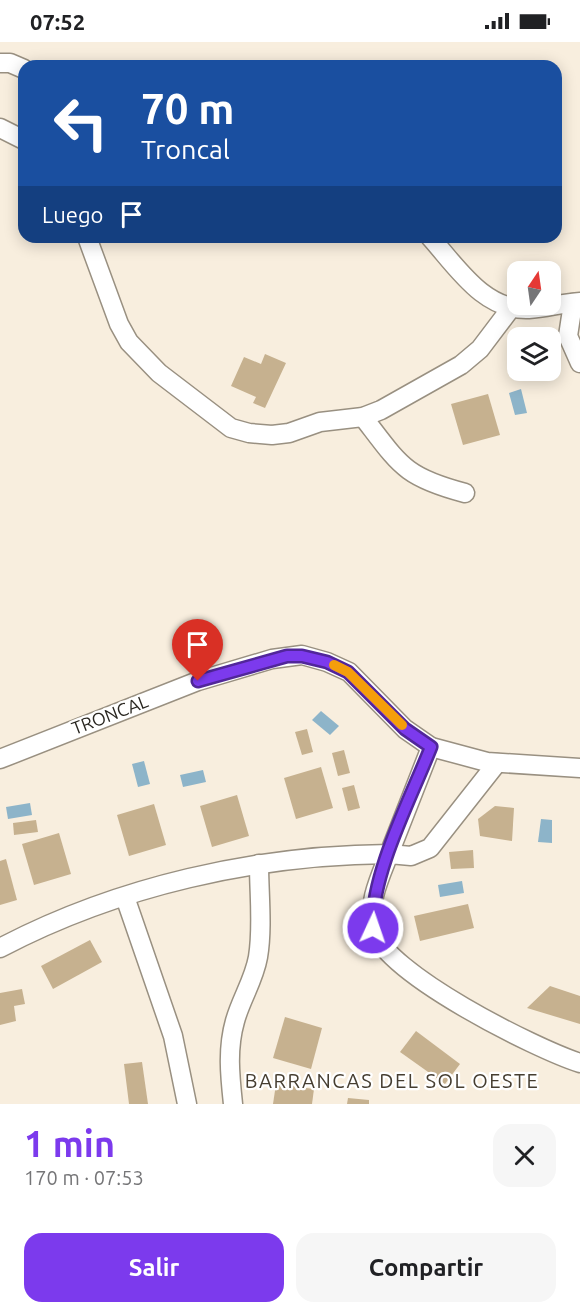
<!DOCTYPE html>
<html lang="es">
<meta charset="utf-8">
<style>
:root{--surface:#fff;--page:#f6f6f6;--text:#202124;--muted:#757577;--accent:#7c3aed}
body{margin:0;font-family:Ubuntu,sans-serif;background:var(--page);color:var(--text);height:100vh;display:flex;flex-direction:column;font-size:22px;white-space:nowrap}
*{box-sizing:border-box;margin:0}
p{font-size:20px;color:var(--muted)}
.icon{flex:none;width:33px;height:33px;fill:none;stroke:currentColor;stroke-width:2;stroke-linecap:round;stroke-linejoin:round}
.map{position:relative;height:1062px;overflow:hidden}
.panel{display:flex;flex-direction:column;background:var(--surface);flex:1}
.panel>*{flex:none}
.top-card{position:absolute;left:18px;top:18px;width:544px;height:183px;border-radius:18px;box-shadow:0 3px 15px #0003;background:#1a4fa0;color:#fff;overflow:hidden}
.needle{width:39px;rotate:13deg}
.buttons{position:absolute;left:507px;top:219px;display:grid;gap:12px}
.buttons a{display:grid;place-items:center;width:54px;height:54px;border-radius:12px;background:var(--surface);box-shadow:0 3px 15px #0003;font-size:30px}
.pin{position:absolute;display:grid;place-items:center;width:51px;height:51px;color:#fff;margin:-62px -26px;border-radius:50% 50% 50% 0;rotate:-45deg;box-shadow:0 0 6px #0007}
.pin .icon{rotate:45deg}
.me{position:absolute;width:66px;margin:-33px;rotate:3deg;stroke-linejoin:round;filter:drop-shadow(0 0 4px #0008)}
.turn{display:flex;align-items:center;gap:21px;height:126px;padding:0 24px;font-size:27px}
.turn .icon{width:78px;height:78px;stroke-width:2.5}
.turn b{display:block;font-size:42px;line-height:51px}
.then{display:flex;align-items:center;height:57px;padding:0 24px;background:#0003;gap:12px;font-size:22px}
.round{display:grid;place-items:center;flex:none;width:63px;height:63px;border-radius:18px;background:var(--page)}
.summary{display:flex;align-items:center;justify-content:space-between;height:102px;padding:0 24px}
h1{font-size:36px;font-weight:700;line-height:45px;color:var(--accent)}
.button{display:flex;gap:12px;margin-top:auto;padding:12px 24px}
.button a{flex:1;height:69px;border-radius:18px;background:var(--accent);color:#fff;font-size:24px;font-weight:700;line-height:69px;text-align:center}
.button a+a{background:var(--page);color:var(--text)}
.status{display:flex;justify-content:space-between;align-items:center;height:42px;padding:0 30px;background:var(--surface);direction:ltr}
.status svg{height:16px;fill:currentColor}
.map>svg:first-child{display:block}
</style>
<div class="status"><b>07:52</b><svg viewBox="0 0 49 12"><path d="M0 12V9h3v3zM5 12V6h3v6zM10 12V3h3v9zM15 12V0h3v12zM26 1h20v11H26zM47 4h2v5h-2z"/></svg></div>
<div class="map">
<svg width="580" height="1062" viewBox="0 0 580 1062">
<rect width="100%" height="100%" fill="#f8eede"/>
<g fill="#8db4c9">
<path d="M521,347L527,371L515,373L509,351Z"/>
<path d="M321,669L339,684L330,693L312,678Z"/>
<path d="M144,719L150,742L138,745L132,722Z"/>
<path d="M203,728L206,740L183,745L180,733Z"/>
<path d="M30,761L32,773L8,777L6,765Z"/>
<path d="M541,777L552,778V801L538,800Z"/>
<path d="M462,839L464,851L440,855L438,843Z"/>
</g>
<g fill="#c6b18f">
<path d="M265,312L286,321L265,366L253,361L256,355L231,344L244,315L261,322Z"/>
<path d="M488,352L500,393L463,403L451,362Z"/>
<path d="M307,687L313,710L302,713L295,690Z"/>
<path d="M344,708L350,731L338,734L332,711Z"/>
<path d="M321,725L333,766L296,777L284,736Z"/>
<path d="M354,743L360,766L348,769L342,746Z"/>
<path d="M237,753L249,794L212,805L200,764Z"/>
<path d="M154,762L166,803L129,814L117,773Z"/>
<path d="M495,764L514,766L512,799L480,794L478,777Z"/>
<path d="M36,778L38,790L14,793L13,781Z"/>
<path d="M59,791L71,832L34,843L22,802Z"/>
<path d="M473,808L474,826L451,827L449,810Z"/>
<path d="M6,817L17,858L0,863V819Z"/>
<path d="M468,862L474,886L420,899L414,874Z"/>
<path d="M90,898L102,920L53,947L41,924Z"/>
<path d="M550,944L580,954V982L527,966Z"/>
<path d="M22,947L25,962L14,964L16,979L0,983V951Z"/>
<path d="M285,975L322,986L311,1027L273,1016Z"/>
<path d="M416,989L460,1022L445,1042L400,1010Z"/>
<path d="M142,1020L148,1062H129L124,1022Z"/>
<path d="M276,1042L314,1047L312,1062H273Z"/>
<path d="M348,1056L369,1058V1062H347Z"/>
</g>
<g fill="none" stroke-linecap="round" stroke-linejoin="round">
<defs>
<g id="street">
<path d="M0,21H10L24,27"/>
<path d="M0,86L24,98"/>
<path d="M87,195L119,282L129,300L159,331L231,386L249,391L272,393L289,391L320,380L363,375L381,368L461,323L480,307L511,266"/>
<path d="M430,195C457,225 484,269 529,267C546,266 563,261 580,260"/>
<path d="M573,261L568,294L580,321"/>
<path d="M363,375C400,423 404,435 465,451"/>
<path d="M0,717L198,639L272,617L302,613L327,620L349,630L405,687L431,705L487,720L580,726"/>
<path d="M497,721L430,806L411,814L389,812C380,835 367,862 373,887C384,931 536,1007 580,1021"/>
<path d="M125,855L173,994L187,1062"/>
<path d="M0,906C118,844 256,813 389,812L431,705"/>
<path d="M233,1062C230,1034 227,1007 235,979C241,957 254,938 258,915C263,885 259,852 259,822"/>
</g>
</defs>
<use href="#street" stroke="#999081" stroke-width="21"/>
<use href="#street" stroke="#fff" stroke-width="18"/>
</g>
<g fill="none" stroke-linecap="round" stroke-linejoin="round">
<defs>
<path id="route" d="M198,639L287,614H302L327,620L348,630L405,687L431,705C411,756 370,834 373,886"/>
</defs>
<use href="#route" stroke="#51269a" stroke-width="15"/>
<use href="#route" stroke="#7c3aed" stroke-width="10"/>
<path stroke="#f59e0b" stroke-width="10" d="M334,623L348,630L402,683"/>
</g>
<g text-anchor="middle" stroke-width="4.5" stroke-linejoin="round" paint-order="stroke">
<g font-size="18" fill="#292620" stroke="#fff">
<text transform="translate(110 673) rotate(-21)" y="6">TRONCAL</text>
</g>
<g font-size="20" letter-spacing="1.5" fill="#463e31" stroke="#fff">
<text x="392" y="1046">BARRANCAS DEL SOL OESTE</text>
</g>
</g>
</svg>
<div class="buttons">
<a><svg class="needle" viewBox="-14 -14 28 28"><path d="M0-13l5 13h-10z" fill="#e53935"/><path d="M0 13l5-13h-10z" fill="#757577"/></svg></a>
<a><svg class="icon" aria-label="layers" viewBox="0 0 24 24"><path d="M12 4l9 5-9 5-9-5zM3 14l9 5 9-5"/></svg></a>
</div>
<div class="pin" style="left:198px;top:639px;background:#d93025"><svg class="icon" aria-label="arrive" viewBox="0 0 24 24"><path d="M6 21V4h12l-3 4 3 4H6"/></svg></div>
<svg class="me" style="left:373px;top:886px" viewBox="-20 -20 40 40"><circle r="17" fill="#7c3aed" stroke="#fff" stroke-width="3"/><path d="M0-11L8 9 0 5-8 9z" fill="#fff"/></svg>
<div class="top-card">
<div class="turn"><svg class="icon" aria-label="left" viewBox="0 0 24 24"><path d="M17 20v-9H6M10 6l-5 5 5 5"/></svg><div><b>70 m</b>Troncal</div></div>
<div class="then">Luego<svg class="icon" aria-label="arrive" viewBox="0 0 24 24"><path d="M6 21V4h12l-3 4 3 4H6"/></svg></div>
</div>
</div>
<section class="panel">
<div class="summary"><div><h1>1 min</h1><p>170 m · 07:53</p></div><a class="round"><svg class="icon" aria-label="close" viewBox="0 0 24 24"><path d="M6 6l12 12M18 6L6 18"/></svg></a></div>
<div class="button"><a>Salir</a><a>Compartir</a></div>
</section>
